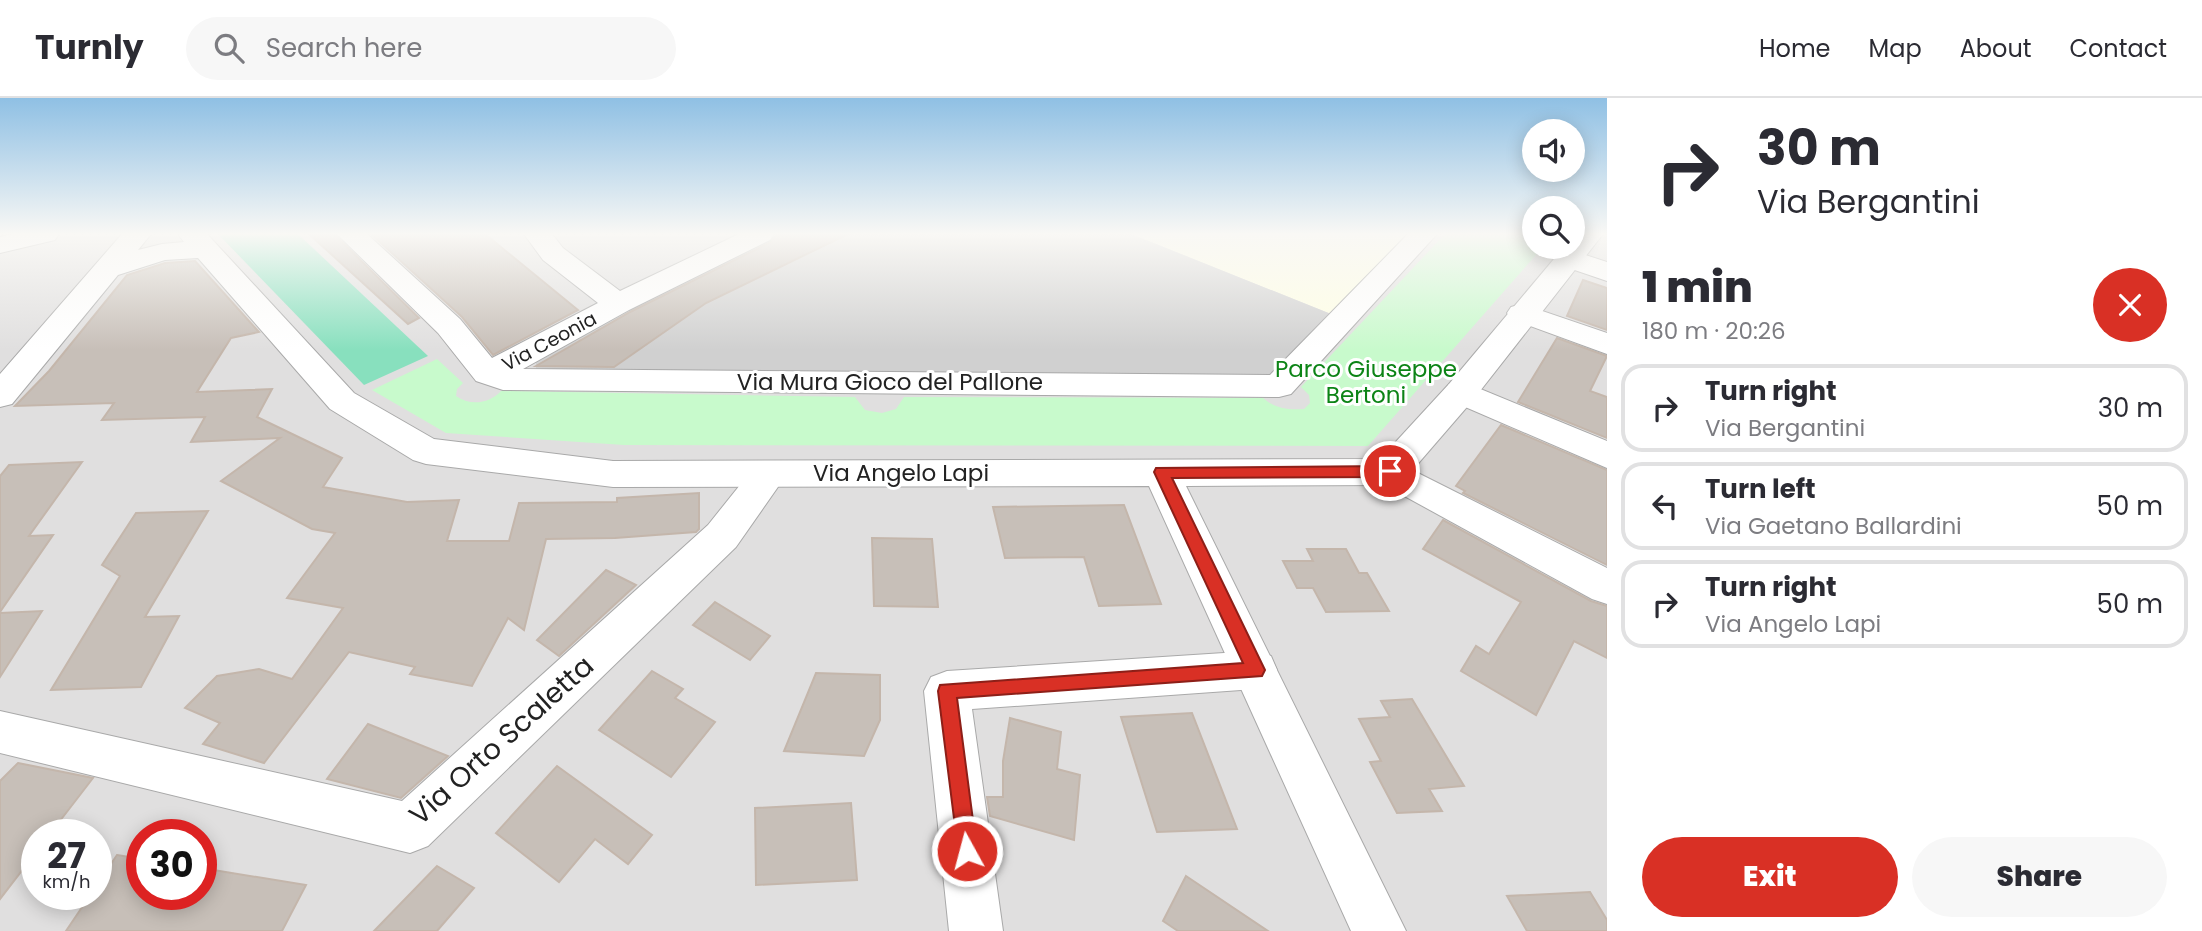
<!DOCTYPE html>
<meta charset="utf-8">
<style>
:root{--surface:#fff;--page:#f7f7f7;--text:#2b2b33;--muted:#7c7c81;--line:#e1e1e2;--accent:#d93025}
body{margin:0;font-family:Poppins,sans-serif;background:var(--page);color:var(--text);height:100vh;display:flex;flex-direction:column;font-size:26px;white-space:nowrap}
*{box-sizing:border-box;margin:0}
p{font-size:23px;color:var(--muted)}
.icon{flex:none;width:38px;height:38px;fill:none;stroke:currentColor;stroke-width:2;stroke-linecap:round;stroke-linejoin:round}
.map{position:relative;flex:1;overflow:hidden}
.sheet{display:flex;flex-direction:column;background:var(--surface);width:595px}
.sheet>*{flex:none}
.hud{background:#fff;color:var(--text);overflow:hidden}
.buttons{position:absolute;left:1522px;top:21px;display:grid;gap:14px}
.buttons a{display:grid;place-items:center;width:63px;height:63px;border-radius:50%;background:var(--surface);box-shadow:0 4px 18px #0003;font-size:35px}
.speed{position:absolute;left:21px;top:721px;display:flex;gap:14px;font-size:35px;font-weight:700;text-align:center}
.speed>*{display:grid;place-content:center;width:91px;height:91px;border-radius:50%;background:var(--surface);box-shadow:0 4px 18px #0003;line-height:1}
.speed small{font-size:18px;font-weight:400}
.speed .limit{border:10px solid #d22;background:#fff;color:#111}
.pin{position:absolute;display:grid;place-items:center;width:60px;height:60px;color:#fff;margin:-30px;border:4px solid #fff;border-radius:50%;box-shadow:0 2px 7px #0007}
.me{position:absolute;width:77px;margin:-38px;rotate:353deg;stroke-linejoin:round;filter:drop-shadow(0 0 5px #0008)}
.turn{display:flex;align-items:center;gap:24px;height:147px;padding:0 35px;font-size:32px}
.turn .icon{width:91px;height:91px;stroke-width:2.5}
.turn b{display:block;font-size:49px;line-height:60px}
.round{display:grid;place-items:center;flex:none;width:74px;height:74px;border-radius:37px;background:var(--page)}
.head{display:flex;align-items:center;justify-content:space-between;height:119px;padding:0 35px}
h1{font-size:42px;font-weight:800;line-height:52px}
.primary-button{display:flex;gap:14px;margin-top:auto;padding:14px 35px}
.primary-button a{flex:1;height:80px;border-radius:42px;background:var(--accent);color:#fff;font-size:28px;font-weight:800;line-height:80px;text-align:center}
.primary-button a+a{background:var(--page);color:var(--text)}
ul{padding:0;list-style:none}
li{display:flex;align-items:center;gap:21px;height:88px;margin:0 14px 10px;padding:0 21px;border:4px solid var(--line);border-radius:21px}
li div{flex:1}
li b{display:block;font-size:26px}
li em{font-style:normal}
header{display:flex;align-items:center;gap:42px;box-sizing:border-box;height:98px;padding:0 35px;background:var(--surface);border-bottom:2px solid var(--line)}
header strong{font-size:33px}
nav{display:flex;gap:38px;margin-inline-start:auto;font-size:24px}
.search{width:490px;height:63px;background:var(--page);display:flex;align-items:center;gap:18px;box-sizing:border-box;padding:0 24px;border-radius:38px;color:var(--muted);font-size:26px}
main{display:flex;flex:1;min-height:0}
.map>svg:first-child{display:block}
</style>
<header>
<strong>Turnly</strong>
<div class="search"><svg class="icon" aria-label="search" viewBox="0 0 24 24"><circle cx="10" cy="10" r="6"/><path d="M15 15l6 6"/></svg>Search here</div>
<nav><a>Home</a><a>Map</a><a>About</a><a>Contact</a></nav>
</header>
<main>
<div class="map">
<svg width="1607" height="833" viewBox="0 0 1607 833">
<rect width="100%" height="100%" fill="#f2efe9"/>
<path fill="#e0dfdf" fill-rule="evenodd" d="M0,136H1535V149H1573V136H1607V833H0ZM37,737H96V796H37ZM142,737H201V796H142Z"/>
<path fill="#ffffe5" d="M1131,136H1407L1331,216Z"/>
<path fill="#d0d0d0" d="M773,136H1131L1331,216L1273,277L605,276L536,273V255Z"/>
<path fill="#c8facc" d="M1445,136H1535V149H1543L1368,348L624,347L446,335L372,292L437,261L463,285L457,291L456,298C470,308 489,306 501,293L855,299L865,312L882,315L896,311L904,299L1263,300C1276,311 1288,312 1304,311L1310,305L1309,297L1301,289Z"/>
<path fill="#88e0be" d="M218,136H298L428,258L364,287Z"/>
<g fill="#c7bfb8" stroke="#c4b6ab" stroke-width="2">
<path d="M309,136H334L419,220L408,226Z"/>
<path d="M371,136H485L578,212L493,257L462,219Z"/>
<path d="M777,136H848L706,205L614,269L536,268L630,214L771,144Z"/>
<path d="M195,163L259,234L231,240L197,294L272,291L257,319L342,360L323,389L407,404L459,402L447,443H509L519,405L617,404V400L699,395V431L696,434L615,440L546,441L524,532L508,520L472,588L410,576L415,569L349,554L264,665L203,646L220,625L185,610L217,578L259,571L292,581L343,510L287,500L335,435L312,431L221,383L280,340L191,344L205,319L102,322L114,305L15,308L49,273L127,177L165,165Z"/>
<path d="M1583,182L1607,190V232L1567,218Z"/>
<path d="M1557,240L1607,258L1590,293L1607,299V340L1518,304Z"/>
<path d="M1501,327L1607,372V467L1463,395L1465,393L1456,388Z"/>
<path d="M82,364L29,438L53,437L0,514V378L9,367Z"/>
<path d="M1124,407L1161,506L1099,508L1084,459L1005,460L993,409Z"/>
<path d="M208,413L145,519L179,518L141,589L51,592L120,478L102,467L136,415Z"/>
<path d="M1443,422L1591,503L1607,508V560L1574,543L1536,617L1461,573L1476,548L1489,556L1521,504L1423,451Z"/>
<path d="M872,440L932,441L938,509L874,508Z"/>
<path d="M1307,451H1346L1359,475H1367L1389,513L1326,514L1313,490H1297L1283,463H1313Z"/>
<path d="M606,472L636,487L559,558L537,542Z"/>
<path d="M715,504L770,538L750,562L693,527Z"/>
<path d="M42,513L0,579V515Z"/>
<path d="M652,573L683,591L675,600L715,624L671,679L599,632Z"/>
<path d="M816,575L880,577V622L864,658L784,653Z"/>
<path d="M1412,601L1464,688L1429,691L1442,713L1397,715L1370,664L1381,663L1359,621L1390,619L1381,603Z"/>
<path d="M1192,615L1237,731L1157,734L1121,619Z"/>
<path d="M1010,620L1061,634L1057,671L1080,677L1074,742L990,718L987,699H1003V663Z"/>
<path d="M368,626L448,658L401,700L327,681Z"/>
<path d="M18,665L93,680L49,737H37V753L0,801V683Z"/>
<path d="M557,668L652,737L628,766L595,741L559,784L496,735Z"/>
<path d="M851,705L857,782L756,787L755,710Z"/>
<path d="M117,757L142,761V796H201V770L306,787L282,833H66L91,796H96V788Z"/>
<path d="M437,768L474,790L437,833H374Z"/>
<path d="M1186,778L1268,833H1178L1163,823Z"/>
<path d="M1590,794L1607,822V833H1527L1507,798Z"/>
</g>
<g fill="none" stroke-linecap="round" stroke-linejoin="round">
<defs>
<g id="minor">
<path d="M337,136H367L460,221L492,260L598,205L543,162L524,136H552L563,150L620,193L739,136H774L770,142L629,212L523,271L1270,277L1408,136H1437L1291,296L1279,299L503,292L476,283L438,235Z"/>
<path d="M1567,151L1607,164V183L1557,166L1553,160L1557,154Z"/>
<path d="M1522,206L1607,235V256L1511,221L1507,215L1511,209Z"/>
<path d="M1461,283L1607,343V370L1449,302L1444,294L1449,286Z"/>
<path d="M1390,361L1607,470V506L1592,501L1377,383L1372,374L1377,365Z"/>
<path d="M769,363L782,367L787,376L736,449L428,748L410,755L0,655V613L402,703L708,427L756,367Z"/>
<path d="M1255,553L1271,558L1277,572L1271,586L1255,591L972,611L1003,833H949L924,593L931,579L947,573Z"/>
</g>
<g id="tertiary">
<path d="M12,136H59L55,142L0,155V139Z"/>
<path d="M122,136H151L138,152L162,146L184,144L178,136H207L354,295L434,341L613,363L1380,361L1449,286L1564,149H1573L1575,136H1603L1473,302L1403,383L1390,387L1186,388L1406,833H1351L1149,388L613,389L426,366L413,362L330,311L198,160L165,162L118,177L12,306L0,309V276Z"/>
</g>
</defs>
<use href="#minor" stroke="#a9a9a9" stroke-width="2"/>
<use href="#tertiary" stroke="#a9a9a9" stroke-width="2"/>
<use href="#minor" fill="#fff" fill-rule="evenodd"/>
<use href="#tertiary" fill="#fff" fill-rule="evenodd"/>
</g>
<linearGradient id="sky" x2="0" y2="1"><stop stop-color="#8fc0e4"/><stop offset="0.54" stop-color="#f9f8f5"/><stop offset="1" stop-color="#f9f8f5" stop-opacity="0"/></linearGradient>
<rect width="1607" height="252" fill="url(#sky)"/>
<path fill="#d93025" stroke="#8d1f18" stroke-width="2" d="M1390,368L1397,373L1390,379L1172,380L1265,572L1262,578L957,600L977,753L974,760L967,764L959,760L938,593L940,587L1243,565L1154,374L1156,370Z"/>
<g text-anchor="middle" stroke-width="6" stroke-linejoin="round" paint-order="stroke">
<g font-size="19" fill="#222" stroke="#fff">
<text transform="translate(549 243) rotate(-28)" y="7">Via Ceonia</text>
</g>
<g font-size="23" fill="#0c8416" stroke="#fff">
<text x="1366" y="279">Parco Giuseppe<tspan x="1366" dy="26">Bertoni</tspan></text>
</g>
<g font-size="23" fill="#222" stroke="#fff">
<text x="890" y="292">Via Mura Gioco del Pallone</text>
<text x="901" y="383">Via Angelo Lapi</text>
</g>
<g font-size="28" fill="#222" stroke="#fff">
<text transform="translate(501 642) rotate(-42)" y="10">Via Orto Scaletta</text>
</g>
</g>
</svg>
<div class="buttons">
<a><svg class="icon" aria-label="sound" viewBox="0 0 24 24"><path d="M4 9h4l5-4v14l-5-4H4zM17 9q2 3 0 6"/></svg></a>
<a><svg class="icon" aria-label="search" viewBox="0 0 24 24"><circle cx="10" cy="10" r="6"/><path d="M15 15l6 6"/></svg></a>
</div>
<div class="speed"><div>27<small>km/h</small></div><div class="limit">30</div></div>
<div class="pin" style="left:1390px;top:373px;background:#d93025"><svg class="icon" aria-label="arrive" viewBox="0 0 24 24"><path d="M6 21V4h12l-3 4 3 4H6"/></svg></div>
<svg class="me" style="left:967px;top:753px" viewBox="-20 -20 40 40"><circle r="17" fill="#d93025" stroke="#fff" stroke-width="3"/><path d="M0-11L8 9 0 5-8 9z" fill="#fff"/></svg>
</div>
<section class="sheet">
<div class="hud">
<div class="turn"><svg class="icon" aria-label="right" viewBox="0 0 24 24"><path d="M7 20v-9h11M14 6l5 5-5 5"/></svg><div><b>30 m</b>Via Bergantini</div></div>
</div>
<div class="head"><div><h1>1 min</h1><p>180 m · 20:26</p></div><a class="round" style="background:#d93025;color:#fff"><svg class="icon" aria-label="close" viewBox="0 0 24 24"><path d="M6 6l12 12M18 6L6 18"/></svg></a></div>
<ul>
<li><svg class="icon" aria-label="right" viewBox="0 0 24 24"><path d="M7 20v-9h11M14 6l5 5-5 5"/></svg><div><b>Turn right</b><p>Via Bergantini</p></div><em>30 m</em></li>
<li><svg class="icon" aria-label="left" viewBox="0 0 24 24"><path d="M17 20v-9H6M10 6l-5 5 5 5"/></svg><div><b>Turn left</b><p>Via Gaetano Ballardini</p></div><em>50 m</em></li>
<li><svg class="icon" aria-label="right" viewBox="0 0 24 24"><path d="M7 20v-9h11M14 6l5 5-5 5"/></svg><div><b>Turn right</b><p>Via Angelo Lapi</p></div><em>50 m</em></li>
</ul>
<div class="primary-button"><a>Exit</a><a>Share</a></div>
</section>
</main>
